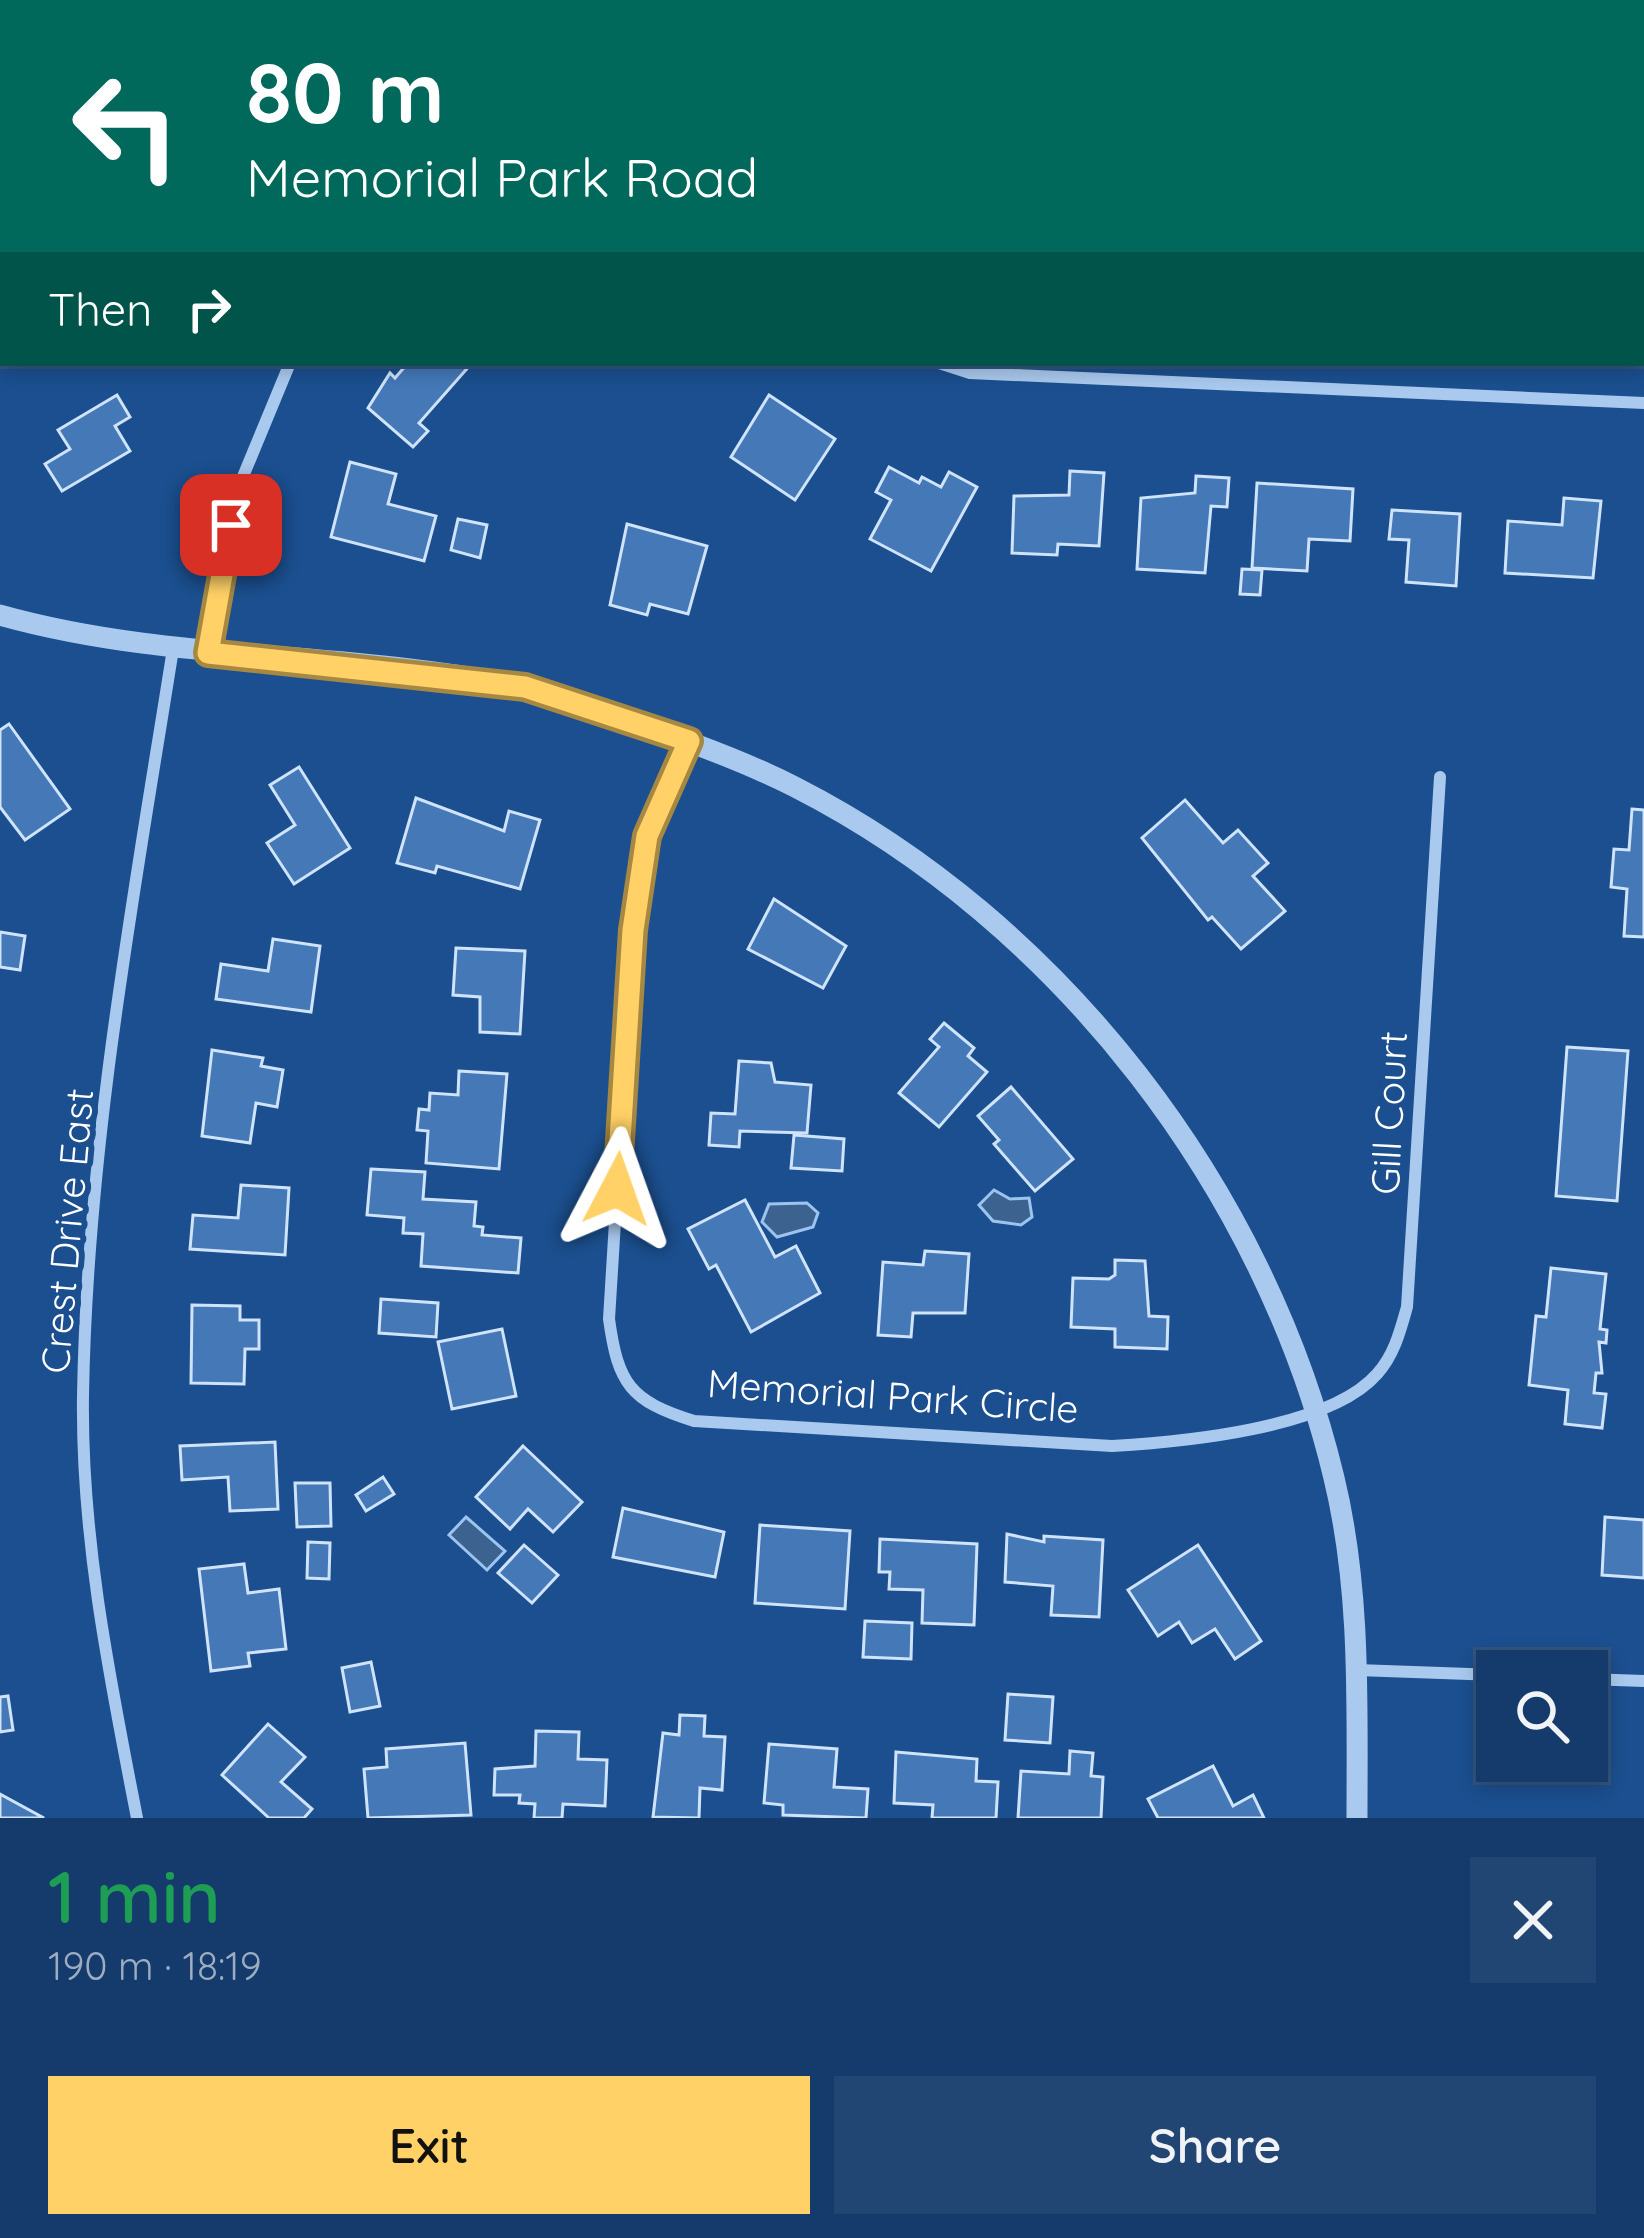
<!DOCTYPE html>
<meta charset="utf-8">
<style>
:root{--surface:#143b6b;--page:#214673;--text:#f1f3f6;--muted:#9dadc1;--line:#33557e;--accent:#ffd166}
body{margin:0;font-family:Quicksand,sans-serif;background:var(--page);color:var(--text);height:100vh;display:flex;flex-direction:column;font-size:45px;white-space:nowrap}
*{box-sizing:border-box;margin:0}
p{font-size:39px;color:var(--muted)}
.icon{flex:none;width:66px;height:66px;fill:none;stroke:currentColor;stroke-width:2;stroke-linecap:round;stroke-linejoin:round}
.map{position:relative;height:1818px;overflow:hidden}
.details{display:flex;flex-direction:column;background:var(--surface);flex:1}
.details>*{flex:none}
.banner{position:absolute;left:0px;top:0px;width:1644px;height:366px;box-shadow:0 6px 18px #0003,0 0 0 3px var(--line);background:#00695c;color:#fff;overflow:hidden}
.buttons{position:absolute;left:1476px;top:1650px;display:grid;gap:24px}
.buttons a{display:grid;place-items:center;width:132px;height:132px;border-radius:0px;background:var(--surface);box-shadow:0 6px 18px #0003,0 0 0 3px var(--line);font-size:60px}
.pin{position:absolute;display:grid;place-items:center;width:102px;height:102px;color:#fff;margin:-51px;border-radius:24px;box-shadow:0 6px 18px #0006}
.me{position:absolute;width:132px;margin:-66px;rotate:4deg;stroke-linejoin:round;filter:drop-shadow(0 0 9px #0008)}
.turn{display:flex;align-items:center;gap:42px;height:252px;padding:0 48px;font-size:54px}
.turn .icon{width:156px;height:156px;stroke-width:2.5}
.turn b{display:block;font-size:84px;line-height:102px}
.then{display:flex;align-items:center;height:114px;padding:0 48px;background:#0003;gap:24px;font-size:45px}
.round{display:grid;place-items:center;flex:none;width:126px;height:126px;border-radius:0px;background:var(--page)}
.headline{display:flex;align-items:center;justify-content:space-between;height:204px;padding:0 48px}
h1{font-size:72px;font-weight:600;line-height:90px;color:#1e9e55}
.button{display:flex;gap:24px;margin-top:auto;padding:24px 48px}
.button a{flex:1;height:138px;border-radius:0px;background:var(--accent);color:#111;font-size:48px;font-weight:600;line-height:138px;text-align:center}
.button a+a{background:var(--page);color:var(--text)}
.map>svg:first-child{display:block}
</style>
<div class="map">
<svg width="1644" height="1818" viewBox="0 0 1644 1818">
<rect width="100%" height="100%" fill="#1b4f8f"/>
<g fill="#3c6290" stroke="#9cc4f0" stroke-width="3">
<path d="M994,1190L1010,1199L1029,1198L1032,1217L1021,1225L993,1221L979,1205Z"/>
<path d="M807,1203L818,1213L813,1227L777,1237L762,1222L769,1204Z"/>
<path d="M466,1517L505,1551L487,1570L449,1535Z"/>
</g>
<g fill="#4478b7" stroke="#cfe3fa" stroke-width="3">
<path d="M129,0H196L198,2L132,3Z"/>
<path d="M397,0H486L395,3Z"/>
<path d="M938,0H1032L1033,3H939Z"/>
<rect x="1059" y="0" width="106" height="3"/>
<path d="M1353,0H1406L1353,3Z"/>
<path d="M1468,0H1520L1468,3Z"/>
<path d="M3,122V173L0,176V126Z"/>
<path d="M408,363H472L419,423L428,431L413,447L368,408L390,373L395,378Z"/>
<path d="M117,395L130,417L115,426L130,451L62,491L45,464L70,449L58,430Z"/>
<path d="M769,395L835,439L795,500L731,457Z"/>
<path d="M350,462L396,474L388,504L436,516L424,561L331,537Z"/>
<path d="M889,467L919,483L922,477L941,487L949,472L977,487L931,571L870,539L891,500L876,492Z"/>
<path d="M1070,471L1104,473L1099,546L1058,544L1057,555L1012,553L1014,496L1069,495Z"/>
<path d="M1196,476L1229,478L1227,507L1211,506L1205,573L1137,569L1141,498L1195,493Z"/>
<path d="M1257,483L1353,489L1350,541L1309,539L1307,571L1252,568Z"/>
<path d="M1564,498L1601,501L1593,578L1505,573L1508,521L1562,525Z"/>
<path d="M1392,510L1460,514L1456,586L1406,582L1409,540L1389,539Z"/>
<path d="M458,519L487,525L480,558L451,550Z"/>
<path d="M627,524L707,546L688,614L650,604L647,615L610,605Z"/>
<path d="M1242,569L1262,570L1260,595L1240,594Z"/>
<path d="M9,724L70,809L25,840L0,807V730Z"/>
<path d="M299,767L350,848L294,884L267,843L295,825L270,785Z"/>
<path d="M416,798L504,831L509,811L540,820L520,889L437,866L435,873L397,863Z"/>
<path d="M1185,800L1223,843L1238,830L1268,863L1253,876L1285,911L1241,949L1212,917L1208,920L1142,838Z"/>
<path d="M1632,809L1644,810V937L1624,936L1627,889L1611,887L1614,849L1629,850Z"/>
<path d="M774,899L846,946L823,988L748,949Z"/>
<path d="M0,932L25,936L20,970L0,967Z"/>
<path d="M273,939L320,946L311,1012L216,999L221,964L268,971Z"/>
<path d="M456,948L525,951L520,1034L480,1032V997L453,995Z"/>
<path d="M944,1023L974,1048L968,1056L987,1072L939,1127L899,1093L939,1047L930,1039Z"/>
<path d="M1567,1047L1628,1051L1617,1201L1556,1196Z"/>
<path d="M212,1050L263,1058L261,1066L283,1070L277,1107L256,1103L250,1143L202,1136Z"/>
<path d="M739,1061L771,1063L775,1082L811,1085L807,1133L740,1131L739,1147L709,1145L711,1113L735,1114Z"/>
<path d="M459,1071L507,1074L499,1169L426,1163L428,1131L417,1130L419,1109L429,1110L430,1093L458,1095Z"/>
<path d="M1011,1087L1073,1159L1035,1191L994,1144L999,1140L978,1116Z"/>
<path d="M794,1135L844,1139L842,1171L791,1168Z"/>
<path d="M371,1169L425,1172L423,1199L476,1202L474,1226L483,1227L482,1235L521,1238L518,1273L421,1266L423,1234L403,1233L404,1218L367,1215Z"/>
<path d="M241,1185L289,1188L285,1255L190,1249L193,1215L238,1218Z"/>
<path d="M745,1200L775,1257L796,1246L820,1293L751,1332L716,1265L709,1269L688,1229Z"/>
<path d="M925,1251L969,1254L965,1313H913L911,1337L878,1335L883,1262L923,1265Z"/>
<path d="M1115,1260L1145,1261L1149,1316L1168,1317L1167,1349L1115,1347V1329L1071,1327L1073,1278L1109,1279L1115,1275Z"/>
<path d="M1551,1268L1606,1274L1600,1329L1607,1330L1606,1343L1599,1342L1602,1373H1596L1594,1393L1606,1394L1602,1428L1565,1424L1568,1390L1529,1385L1536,1316L1546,1317Z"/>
<path d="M381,1299L438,1303L436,1337L379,1333Z"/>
<path d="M192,1305L240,1306V1320H259V1349H245L244,1384L191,1383Z"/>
<path d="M502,1329L516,1396L452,1409L438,1342Z"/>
<path d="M275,1442L278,1509L230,1511L228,1477L182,1480L180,1446Z"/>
<path d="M523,1446L582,1502L553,1532L528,1509L510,1529L476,1497Z"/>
<path d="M383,1477L394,1494L366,1511L356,1495Z"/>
<path d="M295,1483H330L331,1526L297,1527Z"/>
<path d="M623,1508L724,1532L715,1577L613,1557Z"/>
<path d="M1605,1517L1644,1520V1578L1602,1575Z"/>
<path d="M760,1525L850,1531L845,1609L755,1603Z"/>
<path d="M1007,1534L1044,1542V1536L1103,1540L1099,1617L1051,1615L1053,1586L1005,1582Z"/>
<path d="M880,1539L977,1544L974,1625L922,1623L923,1590L889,1589L890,1572H879Z"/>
<path d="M308,1542L330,1543L329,1579L307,1578Z"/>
<path d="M524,1545L558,1575L532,1603L498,1573Z"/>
<path d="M1198,1545L1261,1641L1235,1659L1215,1629L1192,1643L1179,1622L1158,1636L1128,1590Z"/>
<path d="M244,1564L248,1593L279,1589L286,1649L248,1653L250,1666L211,1671L199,1569Z"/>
<path d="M865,1621L912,1623L911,1659L863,1657Z"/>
<path d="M371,1662L380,1706L350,1712L342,1668Z"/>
<path d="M1008,1694L1053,1697L1050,1743L1005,1740Z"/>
<path d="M8,1696L13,1730L0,1732V1697Z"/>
<path d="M680,1715L705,1716L704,1736L725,1737L722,1790L700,1788L699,1818L653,1817L663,1733L679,1735Z"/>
<path d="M268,1724L305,1757L281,1782L312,1809L304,1818H269L222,1775Z"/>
<path d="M536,1731L579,1732L578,1759L607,1760L605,1806L563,1804L562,1818H534L535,1804L519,1803L520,1795H494L495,1769L535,1766Z"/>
<path d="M465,1743L471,1815L368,1818L364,1769L387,1767L386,1749Z"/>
<path d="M769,1744L837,1749L834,1787L868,1789L866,1818L783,1815V1805L764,1803Z"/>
<path d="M1070,1751L1093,1753L1091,1776L1103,1777L1101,1818H1018L1021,1771L1069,1774Z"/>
<path d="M896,1752L977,1759L976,1781L998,1782L996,1818H932L933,1805L894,1803Z"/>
<path d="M1213,1766L1233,1806L1253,1795L1264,1818H1158L1148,1799Z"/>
<path d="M0,1794L44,1818H0Z"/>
</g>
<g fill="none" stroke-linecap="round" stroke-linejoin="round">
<g stroke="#a9c9ee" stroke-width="12">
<path d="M652,0L653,3"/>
<path d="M699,3L704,0"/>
<path d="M939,363L970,373L1644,403"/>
<path d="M209,652L237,491L290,363"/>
<path d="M689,741L647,836L633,930L609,1319C618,1384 630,1401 694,1421L1112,1446C1181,1442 1329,1429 1377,1374C1394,1355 1400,1332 1407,1307L1440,777"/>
<path d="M1357,1670L1497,1675"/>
<path d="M1587,1679L1644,1681"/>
<path d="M137,1818C110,1679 81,1538 83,1396C87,1146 134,895 173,649"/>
</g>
<path stroke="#a9c9ee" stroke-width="21" d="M0,615C171,663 350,650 523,687C556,694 589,709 622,719C681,738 740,759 795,787C1060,922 1265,1189 1334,1478C1361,1589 1357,1704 1357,1818"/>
</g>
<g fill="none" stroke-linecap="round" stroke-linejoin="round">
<defs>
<path id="route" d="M231,525L208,653L525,687L689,741L647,836L633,930L617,1189"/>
</defs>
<use href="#route" stroke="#a68842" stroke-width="30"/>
<use href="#route" stroke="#ffd166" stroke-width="21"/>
</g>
<g text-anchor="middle" stroke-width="12" stroke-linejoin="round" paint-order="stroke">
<g font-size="39" fill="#fff" stroke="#1b4f8f">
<text transform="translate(1389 1113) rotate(-87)" y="14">Gill Court</text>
<text transform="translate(67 1231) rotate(-85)" y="14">Crest Drive East</text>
<text transform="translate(893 1396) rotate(4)" y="14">Memorial Park Circle</text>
</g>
</g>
</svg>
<div class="buttons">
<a><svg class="icon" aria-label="search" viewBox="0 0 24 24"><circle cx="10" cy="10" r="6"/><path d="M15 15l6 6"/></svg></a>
</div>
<div class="pin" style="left:231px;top:525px;background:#d93025"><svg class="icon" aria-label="arrive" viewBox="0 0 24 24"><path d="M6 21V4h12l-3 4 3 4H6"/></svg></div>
<svg class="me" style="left:617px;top:1189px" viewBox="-20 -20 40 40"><path d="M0-17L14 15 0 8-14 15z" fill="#ffd166" stroke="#fff" stroke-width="4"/></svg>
<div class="banner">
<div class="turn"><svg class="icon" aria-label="left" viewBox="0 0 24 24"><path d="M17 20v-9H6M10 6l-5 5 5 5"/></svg><div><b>80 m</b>Memorial Park Road</div></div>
<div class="then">Then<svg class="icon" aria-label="right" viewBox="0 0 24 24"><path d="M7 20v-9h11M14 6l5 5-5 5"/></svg></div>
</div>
</div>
<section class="details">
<div class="headline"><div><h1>1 min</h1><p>190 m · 18:19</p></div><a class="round"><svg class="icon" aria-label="close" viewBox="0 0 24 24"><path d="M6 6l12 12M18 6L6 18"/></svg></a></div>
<div class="button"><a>Exit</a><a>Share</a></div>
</section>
